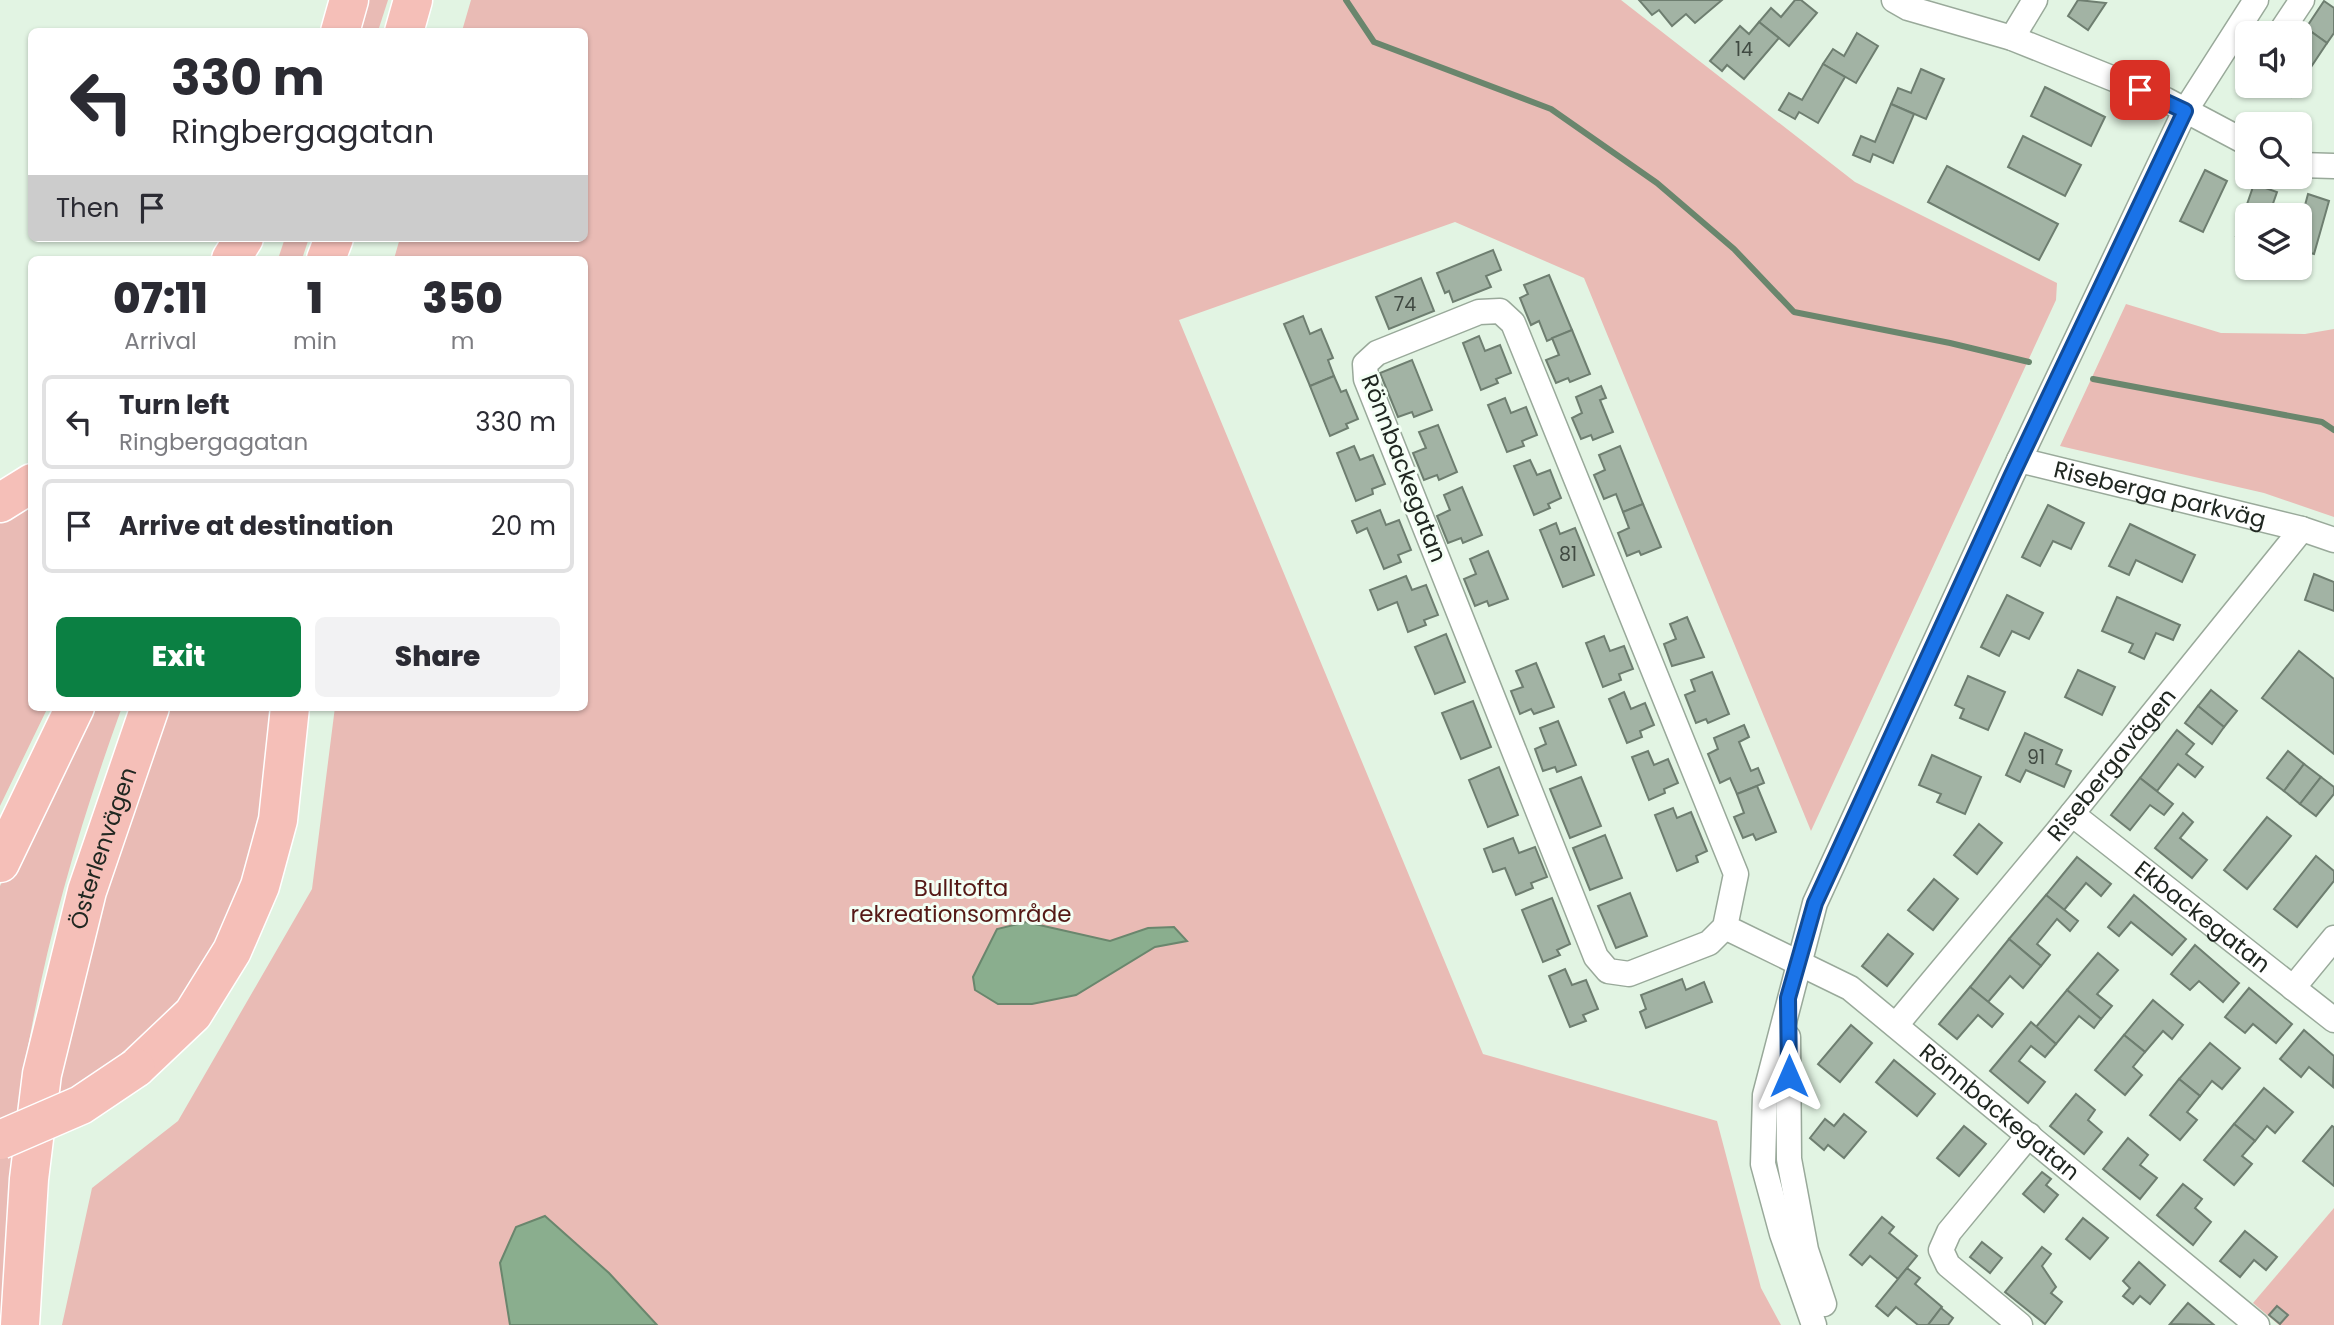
<!DOCTYPE html>
<meta charset="utf-8">
<style>
:root{--surface:#fff;--page:#f2f2f3;--text:#2b2b33;--muted:#7c7c81;--line:#e1e1e2;--accent:#0b8043}
body{margin:0;font-family:Poppins,sans-serif;background:var(--page);color:var(--text);height:100vh;display:flex;flex-direction:column;font-size:26px;white-space:nowrap}
*{box-sizing:border-box;margin:0}
p{font-size:23px;color:var(--muted)}
.icon{flex:none;width:38px;height:38px;fill:none;stroke:currentColor;stroke-width:2;stroke-linecap:round;stroke-linejoin:round}
.map{position:relative;flex:1;overflow:hidden}
.side{position:absolute;left:28px;top:256px;width:560px;height:455px;display:flex;flex-direction:column;background:var(--surface);border-radius:10px;box-shadow:0 2px 5px #0004}
.side>*{flex:none}
.banner{position:absolute;left:28px;top:28px;width:560px;height:214px;border-radius:10px;box-shadow:0 2px 5px #0004;background:#fff;color:var(--text);overflow:hidden}
.fabs{position:absolute;left:2235px;top:21px;display:grid;gap:14px}
.fabs a{display:grid;place-items:center;width:77px;height:77px;border-radius:10px;background:var(--surface);box-shadow:0 2px 5px #0004;font-size:35px}
.pin{position:absolute;display:grid;place-items:center;width:60px;height:60px;color:#fff;margin:-30px;border-radius:14px;box-shadow:0 4px 10px #0006}
.me{position:absolute;width:77px;margin:-38px;rotate:0deg;stroke-linejoin:round;filter:drop-shadow(0 0 5px #0008)}
.turn{display:flex;align-items:center;gap:24px;height:147px;padding:0 28px;font-size:32px}
.turn .icon{width:91px;height:91px;stroke-width:2.5}
.turn b{display:block;font-size:49px;line-height:60px}
.then{display:flex;align-items:center;height:66px;padding:0 28px;background:#0003;gap:14px;font-size:26px}
.eta{display:flex;justify-content:space-evenly;align-items:center;height:119px;text-align:center}
.eta b{font-size:42px;font-weight:800;line-height:49px}
.cta{display:flex;gap:14px;margin-top:auto;padding:14px 28px}
.cta a{flex:1;height:80px;border-radius:10px;background:var(--accent);color:#fff;font-size:28px;font-weight:800;line-height:80px;text-align:center}
.cta a+a{background:var(--page);color:var(--text)}
ul{padding:0;list-style:none}
li{display:flex;align-items:center;gap:21px;height:94px;margin:0 14px 10px;padding:0 14px;border:4px solid var(--line);border-radius:10px}
li div{flex:1}
li b{display:block;font-size:26px}
li em{font-style:normal}
.map>svg:first-child{display:block}
</style>
<div class="map">
<svg width="2334" height="1325" viewBox="0 0 2334 1325">
<rect width="100%" height="100%" fill="#e2f4e3"/>
<g fill="#e9bbb5">
<path d="M363,0H388L378,31L353,32Z"/>
<path d="M471,0H1621L1855,182L2057,283L2056,300L1811,831L1584,278L1455,222L1179,320L1483,1054L1717,1121L1761,1288L1781,1325H62L92,1188L178,1121L312,889L335,707H584V259H394L400,238H584V32L462,31Z"/>
<path d="M285,238H309L302,259H278Z"/>
<path d="M2126,304L2221,333L2305,334L2334,329V517L2264,493L2060,446Z"/>
<path d="M31,495L32,707H48L0,806V515Z"/>
<path d="M87,707H122C73,842 35,978 17,1120L0,1127V886Z"/>
<path d="M159,707H280L275,761L229,933L150,1041L56,1105L67,1021Z"/>
<path d="M16,1149L7,1325H0V1154Z"/>
<path d="M2334,1208V1325H2279L2253,1303Z"/>
</g>
<g fill="#8aae8e" stroke="#6a866d" stroke-width="2">
<path d="M1026,922L1110,941L1148,928L1174,927L1187,941L1155,947L1076,995L1032,1004H998L975,990L973,977L997,929Z"/>
<path d="M545,1216L609,1273L657,1325H510L500,1263L516,1227Z"/>
</g>
<g fill="none" stroke-linecap="round" stroke-linejoin="round">
<g stroke="#6a866d" stroke-width="6">
<path d="M1346,0L1374,42L1551,109L1657,183L1734,249L1794,312L1950,343L2029,362"/>
<path d="M2093,379L2322,422L2334,430"/>
</g>
</g>
<g fill="#a2b3a4" stroke="#6e7e70" stroke-width="2">
<path d="M1639,0H1722L1695,23L1686,14L1672,26L1659,10L1652,15Z"/>
<path d="M1795,0H1801L1817,13L1789,46L1759,22L1771,8L1781,17Z"/>
<path d="M2078,0L2106,3L2088,30L2068,16Z"/>
<path d="M2324,1L2334,8V33L2327,43L2306,28Z"/>
<path d="M1759,22L1779,38L1744,79L1727,65L1722,71L1710,61L1740,26L1749,34Z"/>
<path d="M2306,28L2327,43L2309,70L2300,63V37Z"/>
<path d="M1857,33L1878,46L1856,83L1823,64L1833,49L1844,56Z"/>
<path d="M2300,63L2309,70L2300,85Z"/>
<path d="M1823,64L1845,77L1818,123L1799,112L1795,119L1779,110L1789,93L1802,100Z"/>
<path d="M1921,69L1944,79L1926,119L1891,104L1898,88L1911,93Z"/>
<path d="M2274,86H2299L2291,97Z"/>
<path d="M2045,87L2105,117L2091,146L2031,116Z"/>
<path d="M1891,104L1914,114L1893,163L1873,154L1870,162L1853,155L1861,136L1875,142Z"/>
<path d="M2023,136L2081,165L2065,196L2008,167Z"/>
<path d="M1947,166L2058,224L2039,260L1928,202Z"/>
<path d="M2205,170L2227,181L2203,232L2180,221Z"/>
<path d="M2254,184L2277,192L2269,215H2247V239L2236,236Z"/>
<path d="M2308,194L2329,201L2314,254L2300,250V224Z"/>
<path d="M1493,250L1501,270L1486,276L1491,287L1453,302L1449,291L1445,293L1437,273Z"/>
<path d="M1549,275L1572,330L1547,341L1539,321L1531,325L1520,298L1528,294L1524,285Z"/>
<path d="M1421,278L1434,311L1389,329L1376,297Z"/>
<path d="M1303,316L1310,334L1321,329L1333,358L1328,360L1334,376L1310,386L1284,324Z"/>
<path d="M1572,330L1590,374L1570,382L1568,378L1556,383L1546,360L1559,355L1552,338Z"/>
<path d="M1479,336L1485,351L1500,345L1511,373L1496,379L1498,383L1481,390L1463,343Z"/>
<path d="M1412,360L1432,410L1414,417L1412,412L1398,417L1380,373Z"/>
<path d="M1334,376L1341,392L1346,390L1358,419L1346,424L1348,428L1330,436L1310,386Z"/>
<path d="M1601,386L1606,398L1600,400L1613,432L1593,440L1591,435L1581,439L1572,418L1582,413L1576,397Z"/>
<path d="M1505,398L1511,413L1526,407L1537,435L1522,441L1524,446L1507,452L1488,405Z"/>
<path d="M1438,425L1457,472L1439,480L1437,475L1424,480L1413,453L1426,448L1419,432Z"/>
<path d="M1354,446L1360,460L1373,455L1385,484L1372,489L1373,494L1356,501L1337,453Z"/>
<path d="M1620,446L1643,504L1623,512L1616,494L1604,499L1594,475L1605,470L1599,455Z"/>
<path d="M1530,460L1537,475L1550,470L1561,498L1548,504L1550,508L1534,515L1514,466Z"/>
<path d="M1462,487L1482,535L1463,543L1461,538L1448,543L1437,516L1450,510L1444,495Z"/>
<path d="M1643,504L1661,547L1641,555L1639,551L1627,556L1618,533L1629,528L1623,512Z"/>
<path d="M2048,505L2084,523L2071,549L2053,541L2040,566L2022,557Z"/>
<path d="M1380,510L1386,525L1399,520L1411,550L1398,555L1401,562L1384,569L1367,528L1357,533L1352,521Z"/>
<path d="M1556,523L1560,534L1575,528L1594,575L1563,587L1540,530Z"/>
<path d="M2130,524L2195,555L2182,582L2136,560L2129,575L2109,566Z"/>
<path d="M1488,551L1508,599L1489,606L1487,601L1475,606L1464,579L1476,574L1470,559Z"/>
<path d="M2314,574L2334,582V611L2305,600Z"/>
<path d="M1406,576L1412,590L1426,585L1438,615L1424,620L1426,625L1408,632L1397,602L1378,610L1370,590Z"/>
<path d="M2007,595L2043,613L2029,639L2012,631L1999,656L1981,647Z"/>
<path d="M2117,597L2180,625L2173,640L2156,633L2144,659L2129,652L2133,644L2102,631Z"/>
<path d="M1687,617L1704,657L1672,666L1664,644L1676,639L1670,624Z"/>
<path d="M1446,634L1465,682L1435,694L1415,647Z"/>
<path d="M1604,636L1610,651L1624,646L1633,669L1619,674L1621,680L1603,687L1586,643Z"/>
<path d="M2299,651L2334,679V754L2262,698Z"/>
<path d="M1536,663L1554,707L1534,714L1531,709L1520,714L1511,691L1523,687L1516,671Z"/>
<path d="M2078,670L2115,687L2102,715L2065,697Z"/>
<path d="M1712,672L1729,714L1708,723L1706,719L1696,723L1685,695L1695,691L1691,680Z"/>
<path d="M1968,676L2005,692L1988,730L1960,718L1964,709L1955,705Z"/>
<path d="M2211,690L2237,711L2224,727L2198,706Z"/>
<path d="M1624,692L1631,709L1645,703L1654,725L1640,731L1642,737L1627,743L1609,699Z"/>
<path d="M1473,701L1491,747L1461,759L1442,713Z"/>
<path d="M2198,706L2224,727L2212,744L2185,723Z"/>
<path d="M1558,721L1576,765L1557,772L1555,767L1543,771L1535,749L1546,744L1540,728Z"/>
<path d="M1744,725L1749,737L1739,742L1751,771L1758,768L1764,783L1737,794L1730,778L1720,783L1708,754L1718,749L1714,738Z"/>
<path d="M2177,730L2194,744L2186,754L2203,767L2195,777L2178,764L2157,791L2140,778Z"/>
<path d="M2025,733L2062,750L2056,764L2071,771L2064,787L2026,770L2020,782L2006,775Z"/>
<path d="M1648,751L1654,765L1668,759L1678,783L1664,789L1665,793L1649,800L1632,757Z"/>
<path d="M2288,751L2304,764L2284,791L2267,778Z"/>
<path d="M1932,755L1981,777L1965,814L1937,802L1941,794L1919,785Z"/>
<path d="M2304,764L2321,777L2300,804L2284,791Z"/>
<path d="M1499,767L1518,815L1488,827L1469,780Z"/>
<path d="M1581,777L1601,826L1570,838L1550,789Z"/>
<path d="M2321,777L2334,787V794L2316,816L2300,804Z"/>
<path d="M2140,778L2173,804L2164,815L2150,805L2130,830L2111,815Z"/>
<path d="M1757,786L1776,832L1756,840L1753,834L1743,838L1734,817L1744,813L1737,794Z"/>
<path d="M1673,808L1677,818L1691,812L1707,851L1696,856L1698,862L1677,871L1655,815Z"/>
<path d="M2183,813L2193,822L2180,838L2207,860L2192,878L2155,848Z"/>
<path d="M2267,817L2291,836L2247,889L2224,870Z"/>
<path d="M1979,824L2002,843L1977,874L1954,855Z"/>
<path d="M1605,835L1622,878L1590,890L1573,848Z"/>
<path d="M1513,838L1519,853L1535,847L1547,877L1531,883L1533,888L1516,895L1505,868L1493,872L1484,849Z"/>
<path d="M2316,856L2334,871V881L2297,927L2274,909Z"/>
<path d="M2077,857L2111,884L2101,896L2086,883L2064,910L2046,895Z"/>
<path d="M1934,879L1958,899L1933,930L1908,910Z"/>
<path d="M1630,893L1647,936L1616,948L1598,906Z"/>
<path d="M2046,895L2078,921L2070,931L2057,919L2037,944L2050,955L2041,966L2009,939Z"/>
<path d="M2134,895L2186,939L2172,955L2131,922L2119,936L2108,927Z"/>
<path d="M1552,898L1570,944L1557,950L1560,955L1543,962L1522,910Z"/>
<path d="M1888,934L1913,954L1887,986L1862,966Z"/>
<path d="M2009,939L2041,966L2023,988L2010,976L1988,1002L1970,987Z"/>
<path d="M2195,945L2239,983L2223,1002L2199,981L2190,990L2171,974Z"/>
<path d="M2098,953L2118,970L2097,994L2112,1006L2101,1019L2067,990Z"/>
<path d="M1565,969L1572,985L1586,980L1598,1009L1583,1015L1586,1021L1570,1027L1549,976Z"/>
<path d="M1682,979L1686,990L1704,982L1712,1002L1646,1028L1640,1012L1646,1009L1641,995Z"/>
<path d="M1970,987L2003,1014L1992,1027L1978,1015L1957,1039L1939,1024Z"/>
<path d="M2249,988L2292,1024L2276,1043L2253,1024L2245,1033L2225,1017Z"/>
<path d="M2067,990L2101,1019L2094,1028L2079,1016L2056,1044L2036,1027Z"/>
<path d="M2153,1000L2183,1025L2172,1039L2163,1031L2145,1052L2124,1035Z"/>
<path d="M2031,1022L2056,1044L2045,1057L2031,1046L2019,1061L2045,1082L2028,1103L1990,1071Z"/>
<path d="M1851,1025L1872,1043L1840,1082L1818,1064Z"/>
<path d="M2304,1030L2334,1056L2333,1087L2309,1067L2301,1077L2280,1059Z"/>
<path d="M2124,1035L2145,1052L2133,1067L2142,1075L2125,1095L2095,1070Z"/>
<path d="M2210,1043L2240,1068L2222,1089L2212,1081L2200,1096L2179,1079Z"/>
<path d="M1894,1060L1935,1094L1917,1116L1876,1082Z"/>
<path d="M2179,1079L2200,1096L2187,1112L2197,1120L2180,1140L2150,1115Z"/>
<path d="M2264,1088L2293,1112L2275,1133L2267,1126L2255,1141L2234,1124Z"/>
<path d="M2076,1094L2095,1110L2088,1120L2102,1132L2084,1154L2050,1126Z"/>
<path d="M1844,1114L1866,1132L1844,1158L1828,1145L1824,1150L1810,1138L1825,1119L1834,1126Z"/>
<path d="M2234,1124L2255,1141L2242,1156L2252,1164L2234,1185L2204,1160Z"/>
<path d="M1964,1126L1986,1144L1959,1176L1937,1158Z"/>
<path d="M2332,1126L2334,1127V1186L2303,1161Z"/>
<path d="M2128,1138L2148,1155L2140,1165L2157,1178L2140,1199L2103,1169Z"/>
<path d="M2042,1172L2051,1179L2046,1185L2058,1195L2044,1212L2023,1194Z"/>
<path d="M2183,1184L2202,1199L2195,1208L2211,1222L2193,1245L2157,1215Z"/>
<path d="M1882,1217L1894,1227L1889,1233L1917,1256L1898,1279L1870,1256L1862,1265L1850,1255Z"/>
<path d="M2083,1218L2108,1238L2090,1259L2066,1239Z"/>
<path d="M2245,1231L2277,1257L2266,1270L2254,1260L2240,1277L2220,1261Z"/>
<path d="M1982,1242L2002,1258L1990,1273L1970,1257Z"/>
<path d="M2042,1247L2051,1254L2042,1266L2056,1287L2051,1293L2062,1302L2045,1324L2005,1292Z"/>
<path d="M2139,1262L2165,1285L2150,1304L2140,1296L2133,1304L2123,1296L2130,1288L2123,1281Z"/>
<path d="M1907,1268L1920,1278L1915,1284L1942,1307L1928,1325H1918L1896,1307L1888,1316L1876,1306Z"/>
<path d="M2188,1303L2214,1325L2170,1324Z"/>
<path d="M2277,1306L2288,1315L2280,1324L2269,1315Z"/>
<path d="M1941,1308L1953,1318L1948,1325H1928Z"/>
</g>
<g fill="none" stroke-linecap="round" stroke-linejoin="round">
<defs>
<g id="street">
<path d="M1894,0L1908,8L2012,38L2166,100L2247,143"/>
<path d="M2280,33L2302,0"/>
<path d="M2012,38L2035,0"/>
<path d="M2300,165L2334,166"/>
<path id="s1" d="M2019,460L2302,529L2334,540"/>
<path id="s2" d="M2072,814L2334,1020"/>
<path id="s3" d="M1725,927L1709,943L1629,974L1608,971L1596,957L1366,379L1365,364L1377,353L1479,312L1500,311L1513,323L1736,874L1725,927L1850,988L2257,1325"/>
<path d="M2293,988L2334,938"/>
<path id="s4" d="M1896,1025L2058,831L2302,529"/>
<path d="M1788,1037L1789,1159L1806,1250L1824,1304"/>
<path d="M1814,1325L1782,1234L1763,1164L1765,1095L1815,903L2011,477L2185,111L2256,0"/>
<path d="M2020,1325L1948,1265L1941,1250L1949,1232L2029,1135"/>
</g>
<g id="highway">
<path d="M340,32L349,0"/>
<path d="M404,32L413,0"/>
<path d="M231,259L244,238"/>
<path d="M326,259L334,238"/>
<path d="M0,503L32,483"/>
<path d="M0,863L75,707"/>
<path d="M136,1068L193,1014L232,951L260,886L278,820L290,707"/>
<path id="s5" d="M20,1325L29,1179L42,1074L87,891L150,707"/>
</g>
</defs>
<use href="#street" stroke="#99a99a" stroke-width="27"/>
<use href="#highway" stroke="#fff" stroke-width="41"/>
<use href="#street" stroke="#fff" stroke-width="24"/>
<use href="#highway" stroke="#f5bfb8" stroke-width="38"/>
<defs>
<path id="highway-bridge" d="M0,1140L81,1105L136,1068"/>
</defs>
<use href="#highway-bridge" stroke="#fff" stroke-width="41" stroke-linecap="butt"/>
<use href="#highway-bridge" stroke="#f5bfb8" stroke-width="38"/>
</g>
<g fill="none" stroke-linecap="round" stroke-linejoin="round">
<defs>
<path id="route" d="M1789,1076L1788,998L1815,903L2011,477L2185,111L2140,90"/>
</defs>
<use href="#route" stroke="#114b97" stroke-width="18"/>
<use href="#route" stroke="#1a73e8" stroke-width="12"/>
</g>
<g text-anchor="middle" stroke-width="6" stroke-linejoin="round" paint-order="stroke">
<g font-size="19" fill="#404a42">
<text x="1744" y="56">14</text>
<text x="1405" y="311">74</text>
<text x="1568" y="561">81</text>
<text x="2036" y="764">91</text>
</g>
<g font-size="23" fill="#202721" stroke="#f4fff5">
<text transform="translate(1404 468) rotate(69)" y="8">Rönnbackegatan</text>
<text dy="8" stroke="none"><textPath href="#s1" startOffset="145">Riseberga parkväg</textPath></text>
<text dy="8" stroke="none"><textPath href="#s4" startOffset="338">Risebergavägen</textPath></text>
<text dy="8" stroke="none"><textPath href="#s5" startOffset="486">Österlenvägen</textPath></text>
<text dy="8" stroke="none"><textPath href="#s2" startOffset="166">Ekbackegatan</textPath></text>
<text dy="8" stroke="none"><textPath href="#s3" startOffset="1932">Rönnbackegatan</textPath></text>
</g>
<g font-size="23" fill="#551916" stroke="#f4fff5">
<text x="961" y="896">Bulltofta<tspan x="961" dy="26">rekreationsområde</tspan></text>
</g>
</g>
</svg>
<div class="fabs">
<a><svg class="icon" aria-label="sound" viewBox="0 0 24 24"><path d="M4 9h4l5-4v14l-5-4H4zM17 9q2 3 0 6"/></svg></a>
<a><svg class="icon" aria-label="search" viewBox="0 0 24 24"><circle cx="10" cy="10" r="6"/><path d="M15 15l6 6"/></svg></a>
<a><svg class="icon" aria-label="layers" viewBox="0 0 24 24"><path d="M12 4l9 5-9 5-9-5zM3 14l9 5 9-5"/></svg></a>
</div>
<div class="pin" style="left:2140px;top:90px;background:#d93025"><svg class="icon" aria-label="arrive" viewBox="0 0 24 24"><path d="M6 21V4h12l-3 4 3 4H6"/></svg></div>
<svg class="me" style="left:1789px;top:1076px" viewBox="-20 -20 40 40"><path d="M0-17L14 15 0 8-14 15z" fill="#1a73e8" stroke="#fff" stroke-width="4"/></svg>
<div class="banner">
<div class="turn"><svg class="icon" aria-label="left" viewBox="0 0 24 24"><path d="M17 20v-9H6M10 6l-5 5 5 5"/></svg><div><b>330 m</b>Ringbergagatan</div></div>
<div class="then">Then<svg class="icon" aria-label="arrive" viewBox="0 0 24 24"><path d="M6 21V4h12l-3 4 3 4H6"/></svg></div>
</div>
<section class="side">
<div class="eta">
<div><b>07:11</b><p>Arrival</p></div>
<div><b>1</b><p>min</p></div>
<div><b>350</b><p>m</p></div>
</div>
<ul>
<li><svg class="icon" aria-label="left" viewBox="0 0 24 24"><path d="M17 20v-9H6M10 6l-5 5 5 5"/></svg><div><b>Turn left</b><p>Ringbergagatan</p></div><em>330 m</em></li>
<li><svg class="icon" aria-label="arrive" viewBox="0 0 24 24"><path d="M6 21V4h12l-3 4 3 4H6"/></svg><div><b>Arrive at destination</b></div><em>20 m</em></li>
</ul>
<div class="cta"><a>Exit</a><a>Share</a></div>
</section>
</div>
